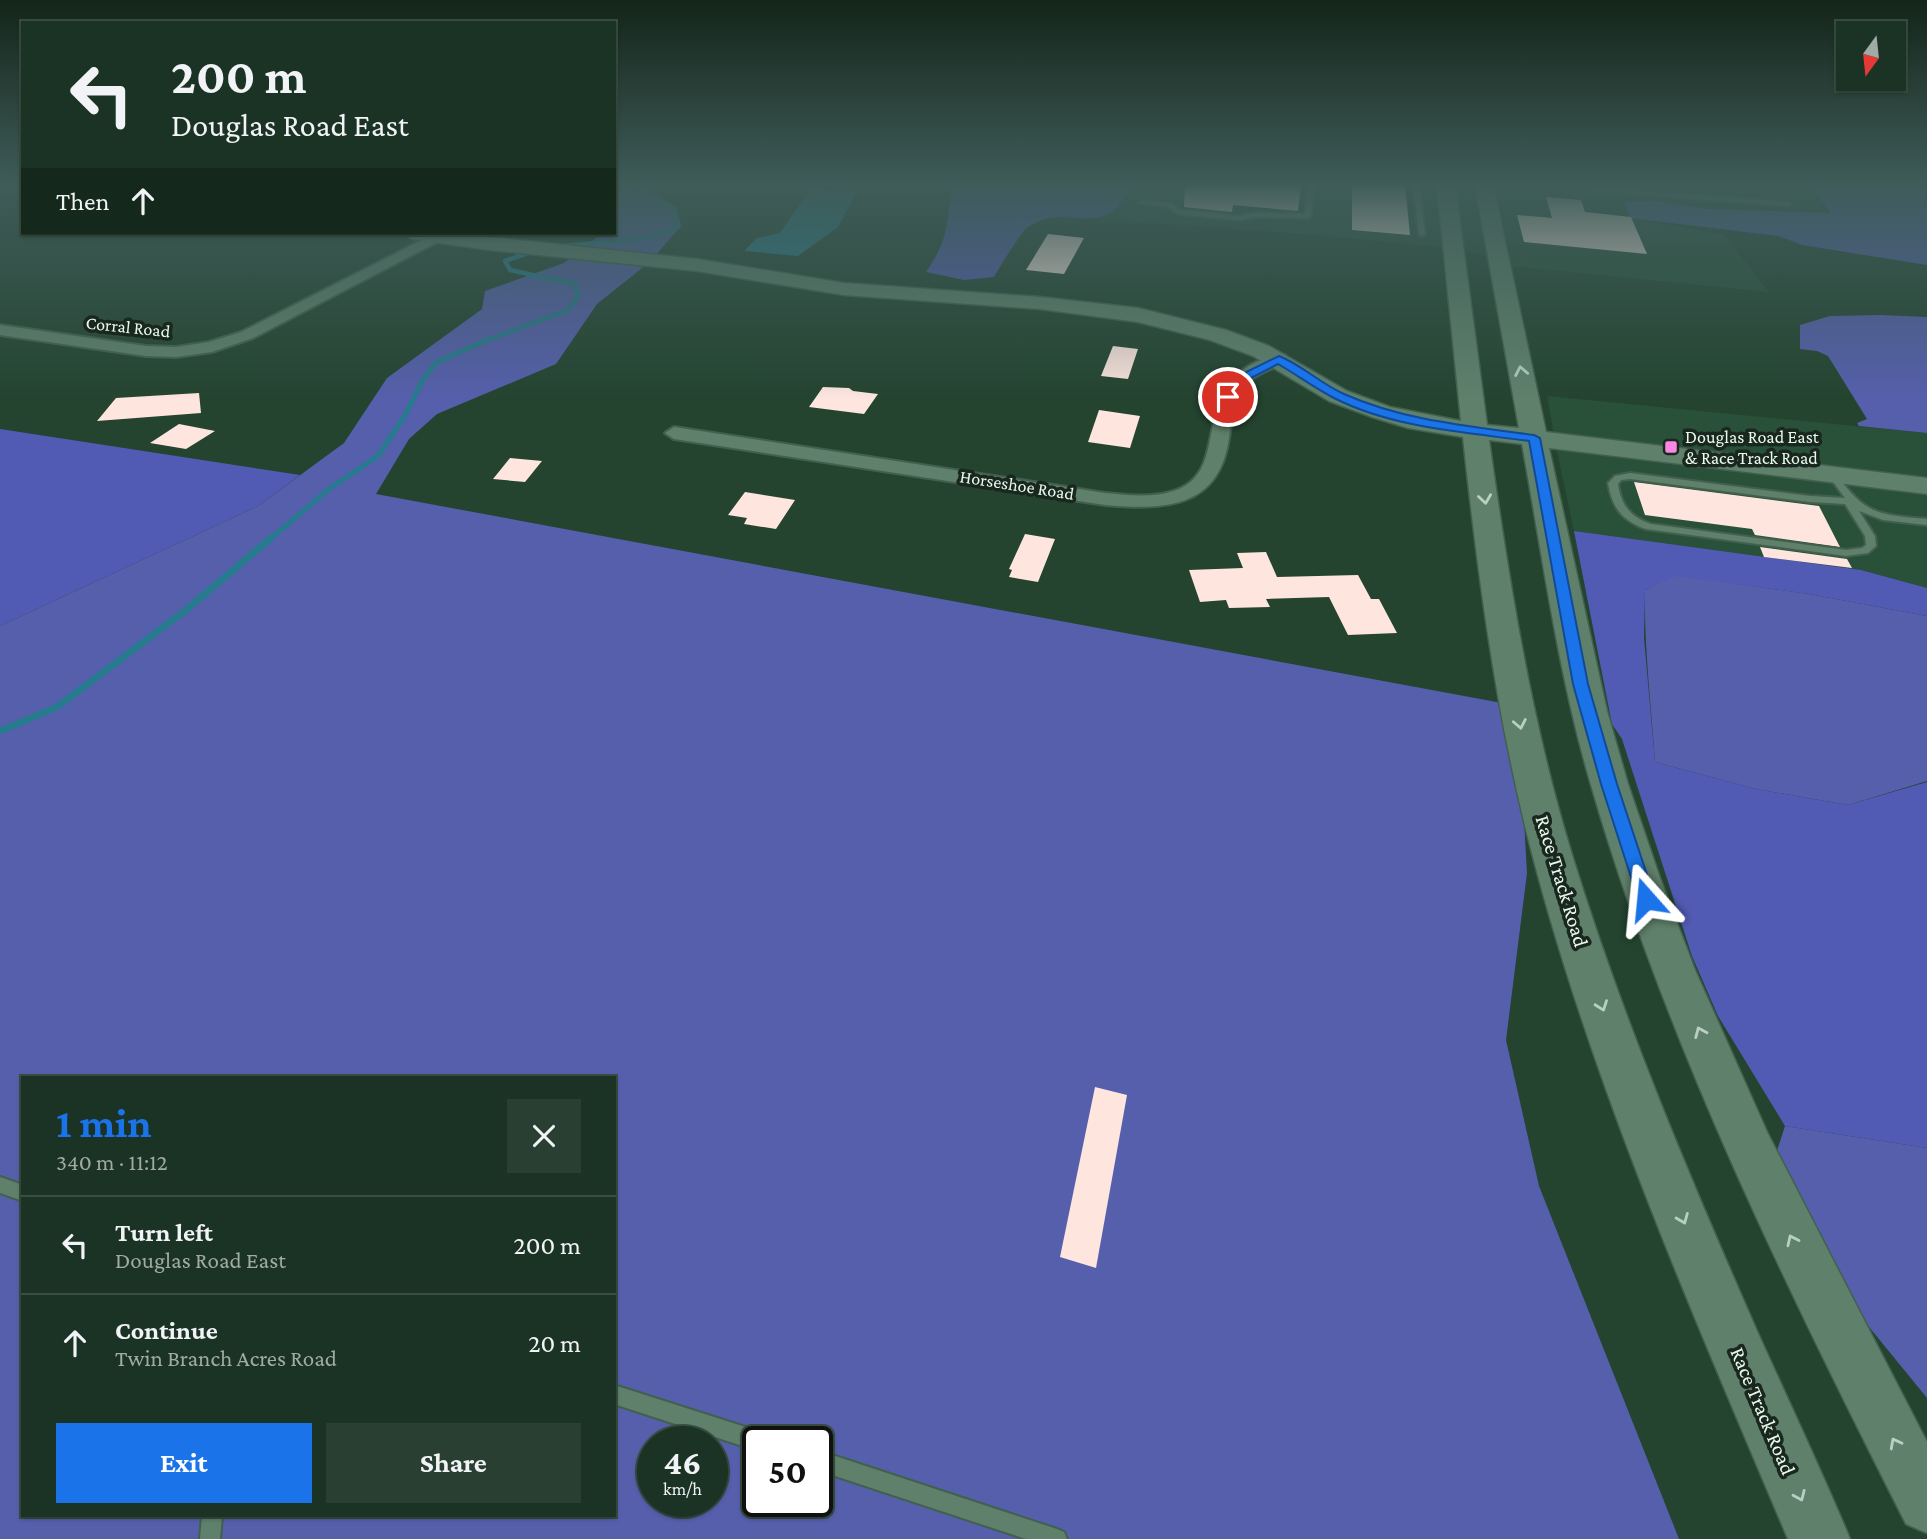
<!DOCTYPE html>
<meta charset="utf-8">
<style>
:root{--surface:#1b3324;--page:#283f31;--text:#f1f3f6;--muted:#a0aaa6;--line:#394e41;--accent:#1a73e8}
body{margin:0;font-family:"Crimson Pro",serif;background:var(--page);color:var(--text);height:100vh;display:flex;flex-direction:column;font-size:26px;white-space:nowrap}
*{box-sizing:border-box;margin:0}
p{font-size:23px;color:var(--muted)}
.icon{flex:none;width:38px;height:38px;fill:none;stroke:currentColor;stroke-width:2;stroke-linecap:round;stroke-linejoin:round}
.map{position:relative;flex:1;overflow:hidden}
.sheet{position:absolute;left:21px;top:1076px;width:595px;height:441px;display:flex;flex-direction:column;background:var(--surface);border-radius:0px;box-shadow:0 2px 5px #0004,0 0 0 2px var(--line)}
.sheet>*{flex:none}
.top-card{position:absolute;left:21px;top:21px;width:595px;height:214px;border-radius:0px;box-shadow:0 2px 5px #0004,0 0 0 2px var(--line);background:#1b3324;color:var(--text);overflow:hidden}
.needle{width:46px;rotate:195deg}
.fabs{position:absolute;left:1836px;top:21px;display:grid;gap:14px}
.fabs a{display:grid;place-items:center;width:70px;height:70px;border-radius:0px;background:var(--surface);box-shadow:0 2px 5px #0004,0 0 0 2px var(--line);font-size:35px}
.speed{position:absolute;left:637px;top:1426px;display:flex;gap:14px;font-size:35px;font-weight:700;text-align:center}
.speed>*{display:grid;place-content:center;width:91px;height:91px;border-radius:50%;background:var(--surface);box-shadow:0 2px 5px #0004,0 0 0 2px var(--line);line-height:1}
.speed small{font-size:18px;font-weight:400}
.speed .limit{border:4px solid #111;border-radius:10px;background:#fff;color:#111}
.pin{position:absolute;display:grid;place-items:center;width:60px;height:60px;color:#fff;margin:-30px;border:4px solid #fff;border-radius:50%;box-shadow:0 2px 7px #0007}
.me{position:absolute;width:77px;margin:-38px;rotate:342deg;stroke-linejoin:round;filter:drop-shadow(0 0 5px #0008)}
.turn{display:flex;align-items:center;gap:24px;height:147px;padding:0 35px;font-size:32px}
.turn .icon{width:91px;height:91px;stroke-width:2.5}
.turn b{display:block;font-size:49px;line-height:60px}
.then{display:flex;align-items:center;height:66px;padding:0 35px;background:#0003;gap:14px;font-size:26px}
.round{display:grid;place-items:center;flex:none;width:74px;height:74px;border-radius:0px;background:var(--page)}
.summary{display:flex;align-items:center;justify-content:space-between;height:119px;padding:0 35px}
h1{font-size:42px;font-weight:700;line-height:52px;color:var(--accent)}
.primary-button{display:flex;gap:14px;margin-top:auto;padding:14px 35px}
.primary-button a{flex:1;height:80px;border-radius:0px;background:var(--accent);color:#fff;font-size:28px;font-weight:700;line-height:80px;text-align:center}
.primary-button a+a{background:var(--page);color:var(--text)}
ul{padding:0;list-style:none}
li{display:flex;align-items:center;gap:21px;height:98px;padding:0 35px;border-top:2px solid var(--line)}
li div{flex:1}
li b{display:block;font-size:26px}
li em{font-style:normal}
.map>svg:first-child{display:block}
</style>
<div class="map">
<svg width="1927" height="1539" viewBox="0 0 1927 1539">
<rect width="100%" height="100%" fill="#244430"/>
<g fill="#295039">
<path d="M1132,185H1439L1446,248L1329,236L1097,219L1124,202Z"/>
<path d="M1454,185H1476L1491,258L1462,250Z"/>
<path d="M1496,185H1810L1832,213L1708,209L1656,201L1631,218L1724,235L1769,292L1512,266Z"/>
<path d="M1547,396L1927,433V481L1554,435Z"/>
<path d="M1556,447L1927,492V588L1861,570L1574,531Z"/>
</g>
<g fill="#555fac" fill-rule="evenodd">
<path d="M614,185H640L677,208L681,226L654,257L581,249L603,233H614Z"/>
<path d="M1810,185H1927V265L1802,245L1779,236L1630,218L1625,202L1656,201L1708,209L1831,213Z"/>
<path d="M573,256L647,264L597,304L556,364L437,414L409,439L376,494L1502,703L1523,803L1527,873L1506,1040L1539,1186L1679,1539H0V626L258,506L344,443L387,378L482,309L485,291L564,263ZM23,1078H614V1516H23ZM653,1442H712V1502H653ZM758,1442H817V1502H758Z"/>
<path d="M1880,315L1927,317V433L1859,426L1857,423L1867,419L1828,356L1817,351L1800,349V325L1830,316Z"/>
<path d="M1675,575L1809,594L1927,616V781L1848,805L1756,789L1655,762C1651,704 1644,647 1645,590Z"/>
<path d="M1785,1126L1927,1148V1398L1834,1284L1774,1160Z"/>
</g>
<g fill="#525bb4">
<path d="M952,185H1132C1102,246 1069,199 1028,227C1021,232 999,268 994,277L964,280L926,272C949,239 947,223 952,185Z"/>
<path d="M0,429L300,475L258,506L0,626Z"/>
<path d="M1574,531L1861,570L1927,588V616L1809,594L1675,576L1645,590L1644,638L1655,762L1756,789L1848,805L1927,782V1148L1785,1126L1718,1016L1692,956L1622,739L1612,724Z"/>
</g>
<path fill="#267b8e" d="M810,189L857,192L838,227L798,256L744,251L757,238L780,233Z"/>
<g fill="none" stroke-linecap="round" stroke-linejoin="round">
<g stroke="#267b8e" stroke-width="4.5">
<path d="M565,246L647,238L671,230L677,221L673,208L635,185"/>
<path d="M485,341L568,310L578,297L575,284L510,270L505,261L528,253"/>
</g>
<path stroke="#267b8e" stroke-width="5" d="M269,540L329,489L378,456L406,414L422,381L437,362L489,339"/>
<path stroke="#267b8e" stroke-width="7" d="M0,731L57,707L186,610L271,538"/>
</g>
<g fill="#fee6df">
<path d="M1185,185H1301L1298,211L1233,205L1232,212L1184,207Z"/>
<path d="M1352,185H1405L1410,235L1352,230Z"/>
<path d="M1546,197L1581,200L1585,212L1631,217L1647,254L1524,242L1517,215L1552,218Z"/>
<path d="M1048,234L1084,238L1064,274L1026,270Z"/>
<path d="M1113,346L1138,349L1128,379L1101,376Z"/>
<path d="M823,387L849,388L853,391L878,394L864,414L809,407Z"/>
<path d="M199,393L201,413L97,421L116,398Z"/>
<path d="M1099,410L1140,416L1130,448L1088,442Z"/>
<path d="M179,424L215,431L186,449L150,443Z"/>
<path d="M510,458L542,461L525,482L493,479Z"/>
<path d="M1634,482L1819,506L1840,547L1755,535L1752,529L1645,515Z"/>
<path d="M745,492L795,500L776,529L744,524L747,518L728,515Z"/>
<path d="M1025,534L1055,539L1038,582L1009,577L1012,570L1009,569Z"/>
<path d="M1760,547L1847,559L1852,568L1764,557Z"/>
<path d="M1266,552L1277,577L1358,575L1371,599H1379L1397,633L1348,635L1329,597L1266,599L1270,607L1229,608L1226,600L1200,602L1189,570L1243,568L1237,553Z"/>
<path d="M1095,1087L1127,1095L1096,1268L1060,1257Z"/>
</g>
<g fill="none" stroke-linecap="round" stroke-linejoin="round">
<defs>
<g id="lane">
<path d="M1308,185H1314L1311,216L1308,218L1254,217L1239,220L1178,214L1169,207L1139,203L1142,201L1171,203L1180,210L1239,216L1254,213L1305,214Z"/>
<path d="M1413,185H1419L1425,234L1422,236L1419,234Z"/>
<path d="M1536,185H1558L1789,202L1792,204L1789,206L1539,187Z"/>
<path d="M1833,472L1836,473C1864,515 1880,515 1927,519V525L1883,520L1859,511L1875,536L1876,546L1868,553L1846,556L1646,529C1622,521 1612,507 1608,483L1615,476L1630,473L1810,496L1845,498L1828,475ZM1630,479L1810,502L1845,504L1865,536L1866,545L1862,548L1846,550L1651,524C1630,517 1621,505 1618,484L1621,480Z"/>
<path d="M0,1177L23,1185V1201L0,1193Z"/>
<path d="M614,1385L761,1432L768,1435L771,1442H758V1451L614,1404Z"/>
<path d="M817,1450L1057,1529L1064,1532L1067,1539H1026L817,1470Z"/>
<path d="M202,1516H222L220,1539H200Z"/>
</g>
<g id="street">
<path d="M436,233L441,234V240L253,338L212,352L176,357L146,356L0,335V325L146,346L176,347L209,342L241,332Z"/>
<path d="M1279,354L1285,355L1287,359L1285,363C1271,369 1253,375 1243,387C1232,400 1232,422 1229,438C1219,509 1164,510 1105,505L674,439L665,433L674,427L1105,493C1126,495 1150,498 1170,492C1240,474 1178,379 1279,354Z"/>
</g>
<path id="secondary" d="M1437,185H1455L1487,425L1519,428L1475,185H1493L1546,432L1927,478V494L1549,448L1607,711L1628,784L1660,878L1695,970L1768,1134L1927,1442V1533L1906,1524C1785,1285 1666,1043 1591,785C1558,674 1543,558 1522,444L1489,440C1509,581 1531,722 1573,858C1623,1020 1689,1176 1757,1331C1788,1400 1821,1469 1850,1539H1788C1690,1307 1586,1071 1525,826C1494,698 1477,567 1463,437L1408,428L1372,417L1329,401L1253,356L1210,340L1138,322L1040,309L844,295L697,271L490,250L412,239L402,233H452L697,259L844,283L1040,297L1138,308L1226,330L1269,346L1347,391L1390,407L1461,421Z"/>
</defs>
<use href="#lane" stroke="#43604f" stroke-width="4"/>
<use href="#street" stroke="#43604f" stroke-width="4"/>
<use href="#secondary" stroke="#43604f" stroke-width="3"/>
<use href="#lane" fill="#5f816b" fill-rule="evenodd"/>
<use href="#street" fill="#5f816b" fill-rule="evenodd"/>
<use href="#secondary" fill="#5f816b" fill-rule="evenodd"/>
</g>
<defs><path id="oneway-chevron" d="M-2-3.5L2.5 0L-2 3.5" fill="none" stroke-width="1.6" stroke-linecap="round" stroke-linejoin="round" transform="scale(1.75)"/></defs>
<g stroke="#b8d0c0">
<use href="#oneway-chevron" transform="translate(1521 371) rotate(-101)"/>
<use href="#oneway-chevron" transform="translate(1485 499) rotate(82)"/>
<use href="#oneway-chevron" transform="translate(1520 724) rotate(79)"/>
<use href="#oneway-chevron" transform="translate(1602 1006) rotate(70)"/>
<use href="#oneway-chevron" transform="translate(1700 1032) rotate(-113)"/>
<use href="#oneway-chevron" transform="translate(1683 1219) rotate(68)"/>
<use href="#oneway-chevron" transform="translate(1792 1240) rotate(-115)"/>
<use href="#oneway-chevron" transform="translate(1895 1443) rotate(-118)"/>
<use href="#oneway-chevron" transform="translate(1800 1496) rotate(66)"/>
</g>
<linearGradient id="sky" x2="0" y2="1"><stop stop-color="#14251a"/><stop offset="0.46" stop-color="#3f5c59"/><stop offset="1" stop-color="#3f5c59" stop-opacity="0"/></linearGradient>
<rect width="1927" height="400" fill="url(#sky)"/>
<path fill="#1a73e8" stroke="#114b97" stroke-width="2" d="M1279,356C1302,365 1321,384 1344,394C1405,421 1469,426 1534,435L1540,438L1588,684L1617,784L1655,899L1653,904L1646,906L1640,904L1638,899L1601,784L1573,684L1529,441C1464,432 1393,428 1334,398C1315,388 1297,375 1278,364L1245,381L1232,399H1225L1223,397L1238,376Z"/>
<rect fill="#fc86e3" stroke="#19271e" stroke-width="2.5" x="1664" y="440" width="14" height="14" rx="3.5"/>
<g text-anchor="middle" stroke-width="7" stroke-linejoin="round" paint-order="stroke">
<g font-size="18" fill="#e8faed" stroke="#19271e">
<text transform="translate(128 327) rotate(6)" y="6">Corral Road</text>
<text transform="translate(1017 485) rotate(9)" y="6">Horseshoe Road</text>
</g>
<g font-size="18" fill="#e8faed" stroke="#19271e" text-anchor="start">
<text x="1685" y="443">Douglas Road East<tspan x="1685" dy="21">&amp; Race Track Road</tspan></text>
</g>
<g font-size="21" fill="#e8faed" stroke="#19271e">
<text transform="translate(1562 881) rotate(73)" y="7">Race Track Road</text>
<text transform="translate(1763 1411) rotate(67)" y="7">Race Track Road</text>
</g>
</g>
</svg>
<div class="fabs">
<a><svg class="needle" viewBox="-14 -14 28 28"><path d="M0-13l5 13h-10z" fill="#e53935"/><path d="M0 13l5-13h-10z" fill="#a0aaa6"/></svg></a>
</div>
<div class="speed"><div>46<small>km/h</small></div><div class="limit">50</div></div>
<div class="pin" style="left:1228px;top:397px;background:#d93025"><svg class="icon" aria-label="arrive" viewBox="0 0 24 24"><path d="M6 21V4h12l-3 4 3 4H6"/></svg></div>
<svg class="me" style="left:1646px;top:899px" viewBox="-20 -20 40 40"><path d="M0-17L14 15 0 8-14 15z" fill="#1a73e8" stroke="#fff" stroke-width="4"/></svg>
<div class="top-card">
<div class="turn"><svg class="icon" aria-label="left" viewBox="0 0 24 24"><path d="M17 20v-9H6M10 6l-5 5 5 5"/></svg><div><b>200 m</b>Douglas Road East</div></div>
<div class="then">Then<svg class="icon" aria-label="ahead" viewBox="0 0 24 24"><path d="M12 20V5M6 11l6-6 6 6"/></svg></div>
</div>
<section class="sheet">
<div class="summary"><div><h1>1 min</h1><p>340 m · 11:12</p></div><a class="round"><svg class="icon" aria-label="close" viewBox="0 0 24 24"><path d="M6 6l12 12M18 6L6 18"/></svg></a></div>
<ul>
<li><svg class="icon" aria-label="left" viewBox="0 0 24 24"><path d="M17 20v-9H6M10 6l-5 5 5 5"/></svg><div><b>Turn left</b><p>Douglas Road East</p></div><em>200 m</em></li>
<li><svg class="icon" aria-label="ahead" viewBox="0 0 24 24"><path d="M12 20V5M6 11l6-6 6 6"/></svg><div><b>Continue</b><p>Twin Branch Acres Road</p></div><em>20 m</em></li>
</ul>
<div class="primary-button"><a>Exit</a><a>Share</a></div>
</section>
</div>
